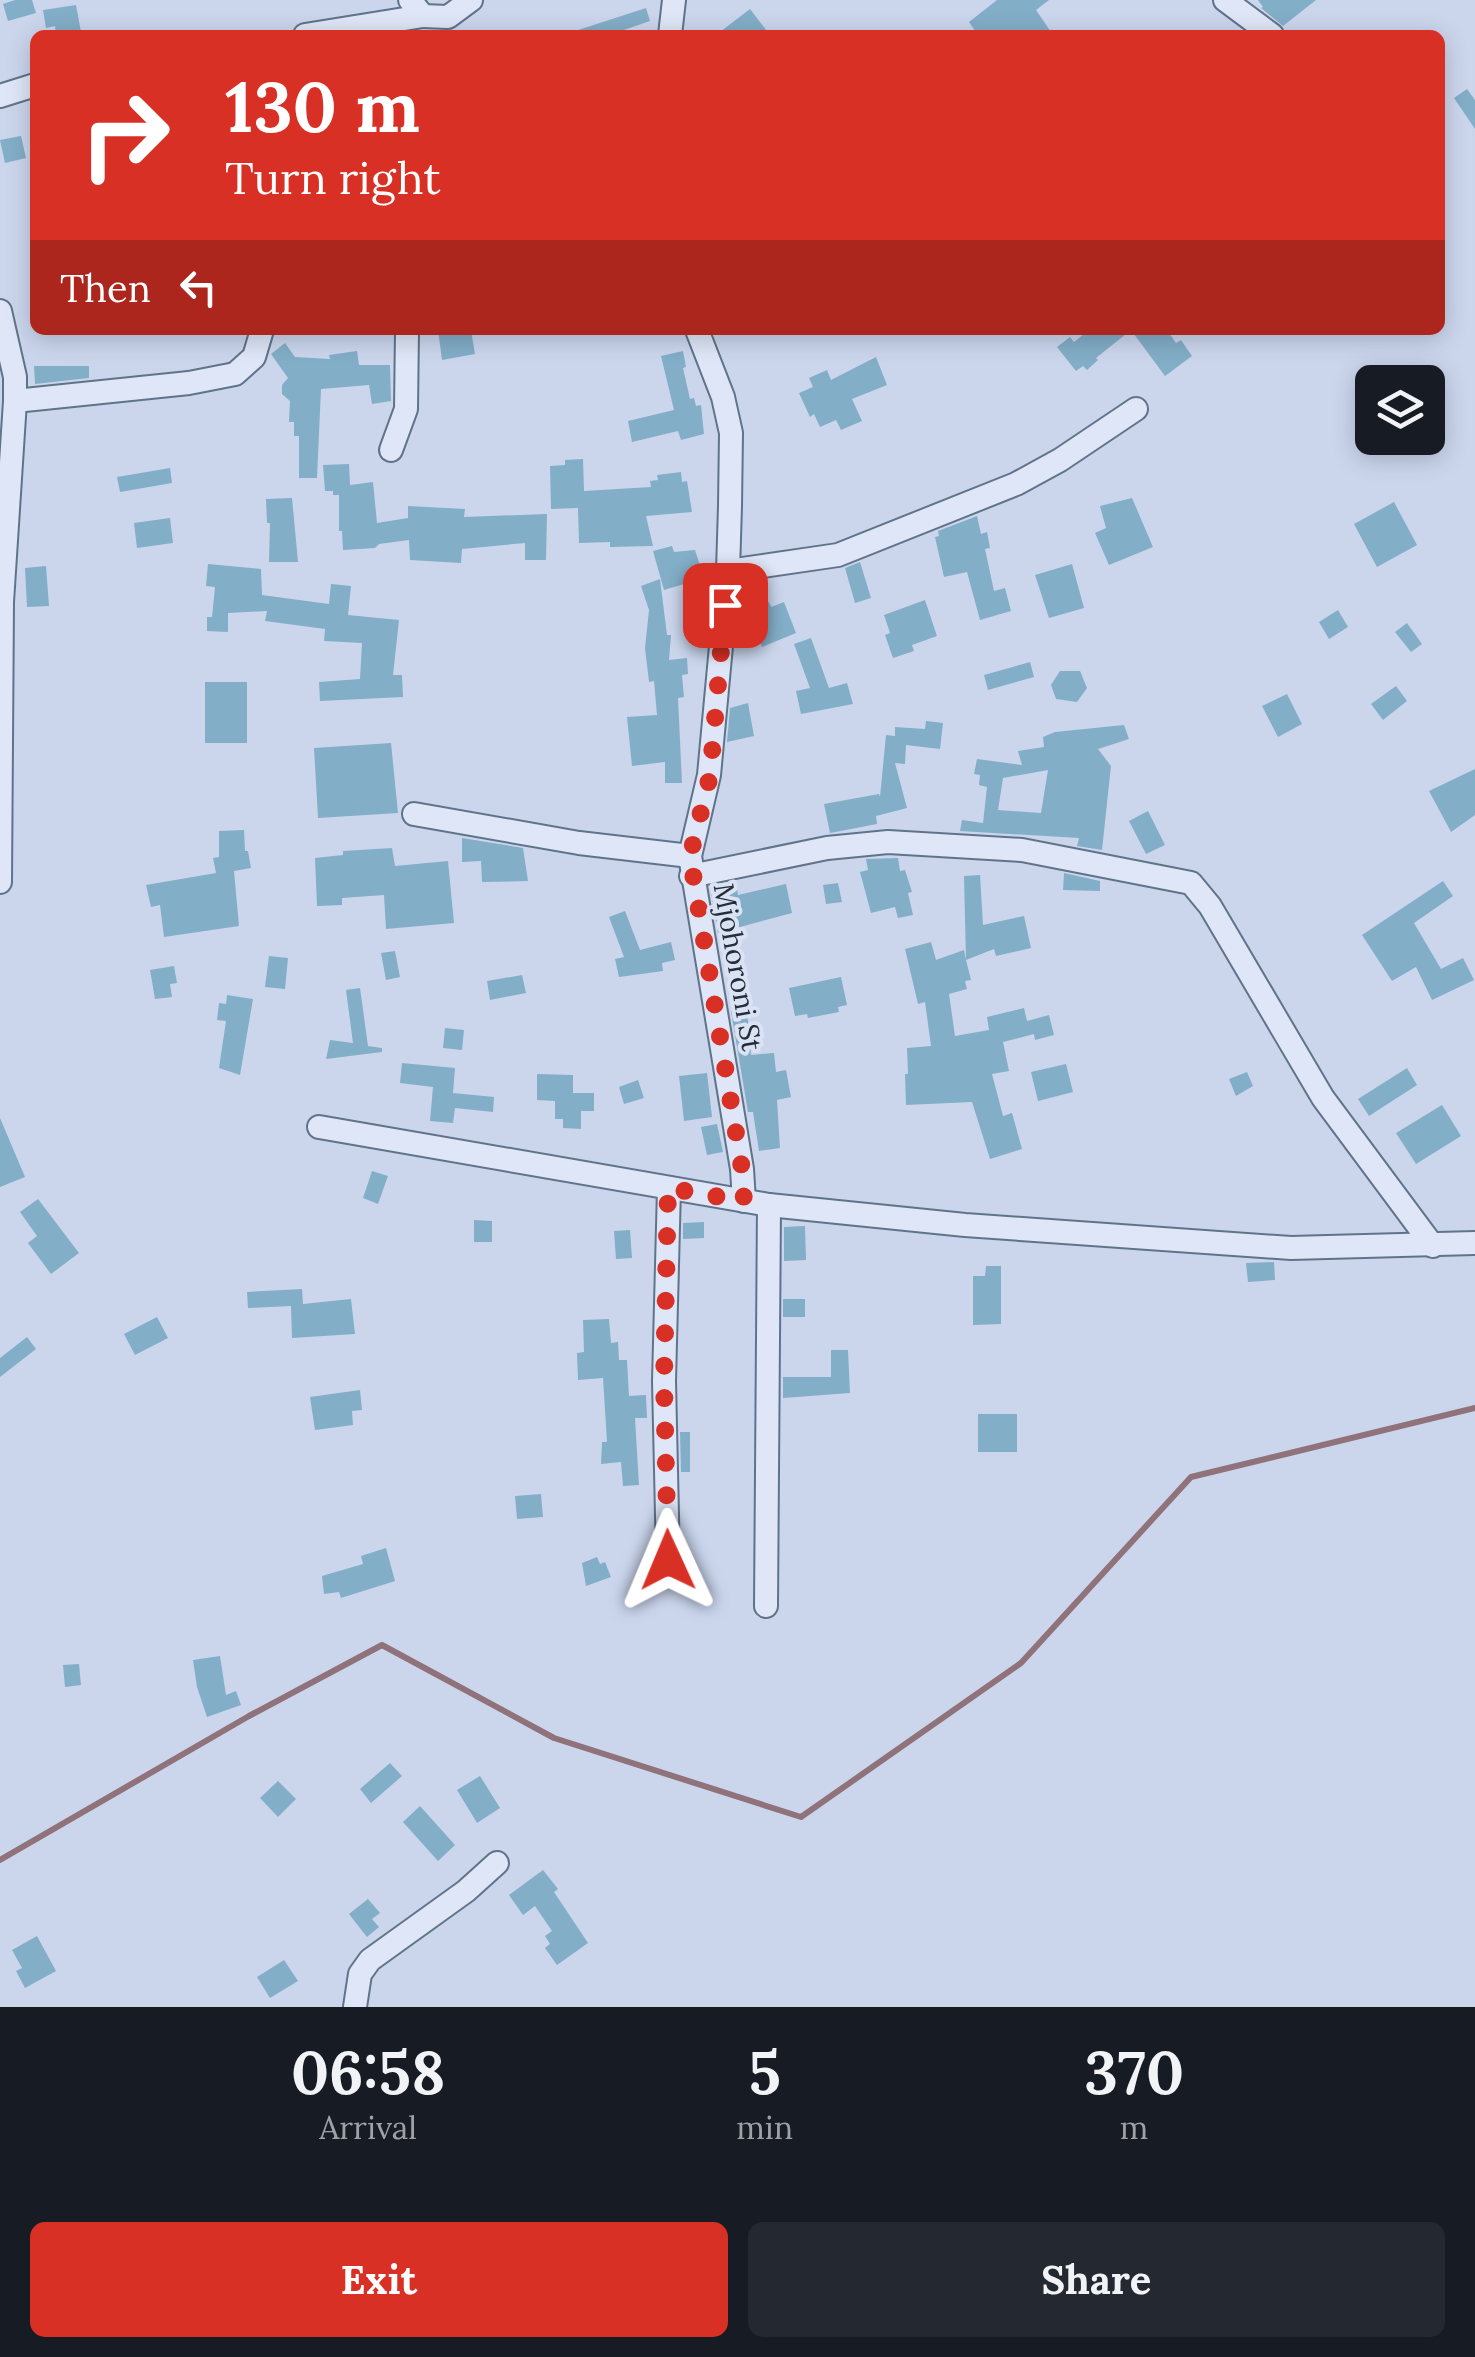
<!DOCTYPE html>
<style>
:root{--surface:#171b24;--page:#242831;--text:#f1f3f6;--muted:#9ea1a6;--accent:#d93025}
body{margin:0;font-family:Lora,serif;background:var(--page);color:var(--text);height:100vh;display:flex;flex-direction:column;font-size:38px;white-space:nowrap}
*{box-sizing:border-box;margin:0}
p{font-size:32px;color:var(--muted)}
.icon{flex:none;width:55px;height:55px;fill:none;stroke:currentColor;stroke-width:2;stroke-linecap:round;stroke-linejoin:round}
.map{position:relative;height:2007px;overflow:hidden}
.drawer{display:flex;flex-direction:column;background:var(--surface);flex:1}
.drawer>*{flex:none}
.top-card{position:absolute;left:30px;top:30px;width:1415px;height:305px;border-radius:15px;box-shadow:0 5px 25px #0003;background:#d93025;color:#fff;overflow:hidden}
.fabs{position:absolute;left:1355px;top:365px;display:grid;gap:20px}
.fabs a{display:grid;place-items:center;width:90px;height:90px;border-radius:15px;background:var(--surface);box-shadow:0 5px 25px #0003;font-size:50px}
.pin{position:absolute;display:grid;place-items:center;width:85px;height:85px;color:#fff;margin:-42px;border-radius:20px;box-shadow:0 5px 15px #0006}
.me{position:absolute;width:110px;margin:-55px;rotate:359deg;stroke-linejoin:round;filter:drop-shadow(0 0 8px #0008)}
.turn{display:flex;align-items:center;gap:35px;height:210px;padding:0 30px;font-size:45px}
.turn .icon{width:130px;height:130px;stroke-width:2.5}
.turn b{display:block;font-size:70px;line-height:85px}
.then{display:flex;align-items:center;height:95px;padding:0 30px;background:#0003;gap:20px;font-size:38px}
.eta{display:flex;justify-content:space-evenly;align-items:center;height:170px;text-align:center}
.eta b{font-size:60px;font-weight:800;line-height:70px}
.primary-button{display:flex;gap:20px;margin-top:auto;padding:20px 30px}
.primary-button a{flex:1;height:115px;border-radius:15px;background:var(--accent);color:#fff;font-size:40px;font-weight:800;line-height:115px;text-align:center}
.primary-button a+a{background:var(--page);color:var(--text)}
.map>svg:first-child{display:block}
</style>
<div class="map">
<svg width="1475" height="2007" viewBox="0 0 1475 2007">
<rect width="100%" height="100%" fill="#cbd6ed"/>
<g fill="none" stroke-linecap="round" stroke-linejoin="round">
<path stroke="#90727a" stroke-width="6" d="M0,1860L249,1716L382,1645L554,1738L801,1817L1021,1663L1191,1477L1475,1408"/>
</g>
<g fill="#83aec8" fill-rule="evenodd">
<path d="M15,0H32L36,13L8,21L3,4Z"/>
<path d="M997,0H1049L1036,10L1053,35H978L969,22Z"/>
<path d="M1258,0H1316L1283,26L1261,8L1263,7Z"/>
<path d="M76,5L81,32L56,35L55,26L46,28L43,10Z"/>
<path d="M646,8L650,21L609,35H573L572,32Z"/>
<path d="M750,9L770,35H716Z"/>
<path d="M1467,89L1475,100V129L1454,98Z"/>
<path d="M21,136L26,158L5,163L0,140Z"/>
<path d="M438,330H471L475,354L442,360Z"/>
<path d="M1089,330H1167L1176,343L1181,340L1192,356L1165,376L1131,330L1096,358L1098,360L1087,370L1083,366L1076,371L1057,347L1070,337L1074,342Z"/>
<path d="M285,343L295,357L330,359L329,355L357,351L359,365H390L391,401L372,404L369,385L321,389L317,478H299V436H294V422H289L290,401L282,394V385L288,378L271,354Z"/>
<path d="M683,351L686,367L683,368L690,399L694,398L696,406L701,405L704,434L681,440L678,431L632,442L628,421L674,410L661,356Z"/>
<path d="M876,357L887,385L852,399L862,421L841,430L836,420L820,427L814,414L810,417L799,393L813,387L809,378L827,370L831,380Z"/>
<path d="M34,366H89V378L35,384Z"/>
<path d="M583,459L584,491L651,487L650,481L658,480L657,475L681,472L682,482L687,481L692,512L646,516L653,546L610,547V542L579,543L578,508L551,509L550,466L565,465V460Z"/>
<path d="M349,464L350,485L373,482L377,523L408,518V506L465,509L464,517L547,514L546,560H525V543L462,549L461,563L410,560L409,540L379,544L375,548L343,550L342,531H339V495H333V491H325L323,465Z"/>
<path d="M170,468L172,483L120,492L117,477Z"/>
<path d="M292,498L298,562H269L270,523H267L266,499Z"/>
<path d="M1132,498L1153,547L1109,565L1095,533L1106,528L1100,506Z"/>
<path d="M1394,502L1417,545L1377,567L1354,524Z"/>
<path d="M977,516L981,534L987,532L990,548L985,549L994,591L1005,588L1011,611L980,620L967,572L944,577L935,537L939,536L938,531Z"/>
<path d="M170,518L173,543L137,548L134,523Z"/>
<path d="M672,546L674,552L695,550L704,578L664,590L653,551Z"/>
<path d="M860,562L871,598L855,603L845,568Z"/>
<path d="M208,564L261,569L262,595L329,604L331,584L351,586L348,615L399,620L393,675H402L403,697L320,701L319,682L360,679L362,643L324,641L325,629L265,621L267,611L228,613V632L207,631V617H212L215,587L206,586Z"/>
<path d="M1072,564L1084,608L1049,618L1035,575Z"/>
<path d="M46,566L49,606L27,607L25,568Z"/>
<path d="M660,579L667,635H671L669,660L687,658L688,674L682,675L684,697L678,698L682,783H665V762L632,766L627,717L657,715L654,681L649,682L645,648L649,610L641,586Z"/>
<path d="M925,600L937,636L912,645L914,651L893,658L885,635L890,633L884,615Z"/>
<path d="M769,602L771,607L784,602L796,633L762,647L748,611Z"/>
<path d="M1338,610L1348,627L1329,639L1319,622Z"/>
<path d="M1407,623L1422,644L1411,652L1395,632Z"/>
<path d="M811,638L829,688L847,683L853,704L801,714L796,691L810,688L794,644Z"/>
<path d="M1030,662L1034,677L988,690L984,675Z"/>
<path d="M1060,671H1080L1087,688L1077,702L1056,699L1051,685Z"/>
<rect x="205" y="682" width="42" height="61"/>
<path d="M1396,686L1407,701L1383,720L1371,704Z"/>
<path d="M1287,694L1302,724L1278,737L1262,706Z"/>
<path d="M748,703L754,736L727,742L730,708Z"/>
<path d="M926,721L943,723L940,749L906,745L905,764L895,763L907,808L876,816L877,824L830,833L824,804L879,794L880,797L886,735L895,736V727L925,729Z"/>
<path d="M1124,725L1129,739L1098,749L1111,766L1102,850L1077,846L1079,838L960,831L962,820L983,823L987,787L979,785L980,775L974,774L977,759L1022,765L1018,751L1044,747L1043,737L1055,732ZM1048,770L1041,813L998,810L1003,778Z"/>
<path d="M391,743L398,813L318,818L314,748Z"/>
<path d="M1475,769V815L1451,832L1429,791Z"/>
<path d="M1148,811L1165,845L1146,854L1129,821Z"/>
<path d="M244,830L245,851H248L251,868L234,871L239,926L164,937L160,905L151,907L146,885L216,873L213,858L219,857V831Z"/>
<path d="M462,838L523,848L528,881L482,882L481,861L462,862Z"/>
<path d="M392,848L395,866L448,861L454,923L386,929L384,895L342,898V905L317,906L315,858L343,855V851Z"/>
<path d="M898,858L900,871L905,870L912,892L908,893L913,915L898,918L895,907L871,913L860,872L868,870L866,859Z"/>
<path d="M1064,873L1100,881V891L1063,890Z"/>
<path d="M980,875L983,925L1024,916L1031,948L996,956L994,949L966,960L971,980L965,981L967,989L949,994L955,1036L989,1030L987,1017L1024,1008L1027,1021L1049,1015L1054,1035L1035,1040L1034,1034L1003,1042L1009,1071L992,1074L1003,1116L1012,1113L1022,1149L990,1159L972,1102L906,1105L905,1074H908L907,1048L931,1046L925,1002L918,1004L905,949L931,942L936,960L964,950L966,960L964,876Z"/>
<path d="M1443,881L1453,896L1414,923L1441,969L1463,958L1474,980L1432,1000L1416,967L1392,981L1362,935Z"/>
<path d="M736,882L738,895L786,884L792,913L718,933L710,887Z"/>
<path d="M838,883L842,902L826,904L823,885Z"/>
<path d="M625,911L640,950L671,942L675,960L662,963L663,971L619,977L615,959L624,957L609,917Z"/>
<path d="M395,951L400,977L386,980L381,953Z"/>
<path d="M269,956L288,958L285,989L265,987Z"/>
<path d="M174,966L177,983L170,984L172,997L155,999L150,970Z"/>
<path d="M522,975L526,993L490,1000L487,981Z"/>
<path d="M841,977L847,1005L838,1007L839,1012L808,1018L807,1014L795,1016L789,988Z"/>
<path d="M360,988L368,1046L382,1048V1052L326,1059L330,1040L353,1043L346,990Z"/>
<path d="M227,995L253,999L240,1075L219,1068L226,1021L217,1020L219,1003L226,1004Z"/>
<path d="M747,1009L751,1055L774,1053L776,1072L786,1070L791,1097L777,1100L780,1148L759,1151L753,1112H748L731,1011Z"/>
<path d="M445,1028L464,1030L462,1050L443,1048Z"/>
<path d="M402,1063L455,1068L453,1093L494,1097L493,1112L455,1108L453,1123L430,1121L433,1087L400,1083Z"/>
<path d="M1066,1064L1073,1092L1038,1101L1031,1072Z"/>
<path d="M1407,1068L1417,1085L1369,1116L1358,1099Z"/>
<path d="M1247,1072L1253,1086L1236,1096L1229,1079Z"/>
<path d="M707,1073L712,1117L684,1121L679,1076Z"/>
<path d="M537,1074L573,1075V1093H594V1111H581V1129L563,1128V1119H555V1101L537,1100Z"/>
<path d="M638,1080L644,1098L624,1104L619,1087Z"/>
<path d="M1442,1105L1461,1136L1416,1164L1396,1133Z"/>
<path d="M0,1118L25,1177L0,1187Z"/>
<path d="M717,1124L723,1152L707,1155L701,1127Z"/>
<path d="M372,1171L388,1176L378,1204L363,1198Z"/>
<path d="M38,1199L79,1253L51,1274L28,1243L37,1236L20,1212Z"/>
<path d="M474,1220L492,1221V1242H474Z"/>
<path d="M704,1222V1238L683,1239V1223Z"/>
<path d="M805,1226L806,1260L784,1261V1227Z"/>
<path d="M630,1230L632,1258L616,1259L614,1231Z"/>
<path d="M1274,1262L1275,1280L1248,1282L1246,1263Z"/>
<path d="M986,1266H1001V1324L973,1325V1276H985Z"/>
<path d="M302,1289L303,1304L351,1299L355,1334L292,1338L291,1306L248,1308L247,1292Z"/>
<rect x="783" y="1299" width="22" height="18"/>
<path d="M157,1317L168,1338L135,1355L124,1334Z"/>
<path d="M609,1319L611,1343L618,1342L619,1360H627L629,1396L646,1395L647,1418H635L639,1485L623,1486L621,1462L601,1464L602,1442H607L603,1378L578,1380L577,1353L584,1352L583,1320Z"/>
<path d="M27,1337L36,1349L0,1377V1358Z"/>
<path d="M831,1350H848L850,1393L783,1398V1377H831Z"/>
<path d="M360,1390L362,1410L352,1411L353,1425L315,1430L310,1397Z"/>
<rect x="978" y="1414" width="39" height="38"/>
<path d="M680,1432H690V1472H681Z"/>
<path d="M541,1494L543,1517L517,1519L515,1496Z"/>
<path d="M386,1548L395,1581L341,1598L339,1592L324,1594L322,1576L363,1564L361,1556Z"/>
<path d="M597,1557L600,1564L605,1562L611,1577L586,1586L582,1563Z"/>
<path d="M220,1656L226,1695L236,1691L241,1705L207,1717L197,1687L193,1660Z"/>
<path d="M79,1664L81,1685L65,1687L63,1665Z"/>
<path d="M390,1763L402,1776L371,1803L360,1789Z"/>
<path d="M480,1776L500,1808L477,1823L457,1790Z"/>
<path d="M278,1781L296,1799L278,1817L260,1798Z"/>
<path d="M420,1806L455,1845L438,1861L403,1822Z"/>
<path d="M543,1870L558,1889L554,1892L588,1943L557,1965L545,1948L550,1944L545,1936L552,1931L535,1906L523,1915L509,1895Z"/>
<path d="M368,1899L380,1913L372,1919L379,1927L367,1937L349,1914Z"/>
<path d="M37,1936L56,1971L25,1988L16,1971L22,1968L12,1950Z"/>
<path d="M284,1960L298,1981L270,1998L257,1977Z"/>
</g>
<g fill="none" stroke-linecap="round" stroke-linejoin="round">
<defs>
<g id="street">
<path d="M410,0L423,16L448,17L471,0"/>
<path d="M1225,0L1272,35"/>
<path d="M305,35L423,16"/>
<path d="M670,35L674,0"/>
<path d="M0,96L35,85"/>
<path d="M0,311L15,377V401L2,602L0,882"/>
<path d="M697,330L723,397L731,433L730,506L728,571L709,775L690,856L742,1169L744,1201"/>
<path d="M15,401L189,383L235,374L254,357L262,330"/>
<path d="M391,450L406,409L407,330"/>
<path d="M728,571L838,555L1016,484L1060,460L1136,409"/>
<path d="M414,814L579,843L690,856"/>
<path d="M691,876L827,848L888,842L1022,850L1191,883L1210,906L1323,1098L1433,1246"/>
<path d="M319,1127L769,1205L965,1225L1291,1248L1475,1243"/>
<path d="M668,1560L664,1381L669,1188"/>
<path d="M766,1606L769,1205"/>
<path d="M355,2007L360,1974L370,1960L466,1891L497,1863"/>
</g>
</defs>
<use href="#street" stroke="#607489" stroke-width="26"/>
<use href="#street" stroke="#dee6f7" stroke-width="22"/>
</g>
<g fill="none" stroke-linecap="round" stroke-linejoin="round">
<path stroke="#d93025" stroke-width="18" stroke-dasharray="0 32.4" d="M668,1560L664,1381L668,1188L744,1201L742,1169L690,856L710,776L725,605"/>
</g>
<g text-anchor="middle" stroke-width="8" stroke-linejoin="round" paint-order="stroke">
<g font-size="28" fill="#222f3a" stroke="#dae2f4">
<text transform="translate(738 967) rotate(80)" y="10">Mjohoroni St</text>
</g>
</g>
</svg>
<div class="fabs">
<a><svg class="icon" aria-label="layers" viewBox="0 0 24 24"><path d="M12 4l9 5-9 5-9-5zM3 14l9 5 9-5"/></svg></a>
</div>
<div class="pin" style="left:725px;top:605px;background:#d93025"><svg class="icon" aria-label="arrive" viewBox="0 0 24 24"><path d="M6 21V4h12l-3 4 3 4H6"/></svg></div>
<svg class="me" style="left:668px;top:1560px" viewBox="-20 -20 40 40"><path d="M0-17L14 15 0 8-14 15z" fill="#d93025" stroke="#fff" stroke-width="4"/></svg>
<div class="top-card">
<div class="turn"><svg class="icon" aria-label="right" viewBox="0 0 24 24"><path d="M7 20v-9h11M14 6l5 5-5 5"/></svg><div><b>130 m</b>Turn right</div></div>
<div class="then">Then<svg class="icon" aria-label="left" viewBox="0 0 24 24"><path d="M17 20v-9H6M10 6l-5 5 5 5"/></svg></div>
</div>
</div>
<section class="drawer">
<div class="eta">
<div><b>06:58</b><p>Arrival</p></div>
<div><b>5</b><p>min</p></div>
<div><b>370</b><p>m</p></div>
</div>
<div class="primary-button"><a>Exit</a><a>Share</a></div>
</section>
